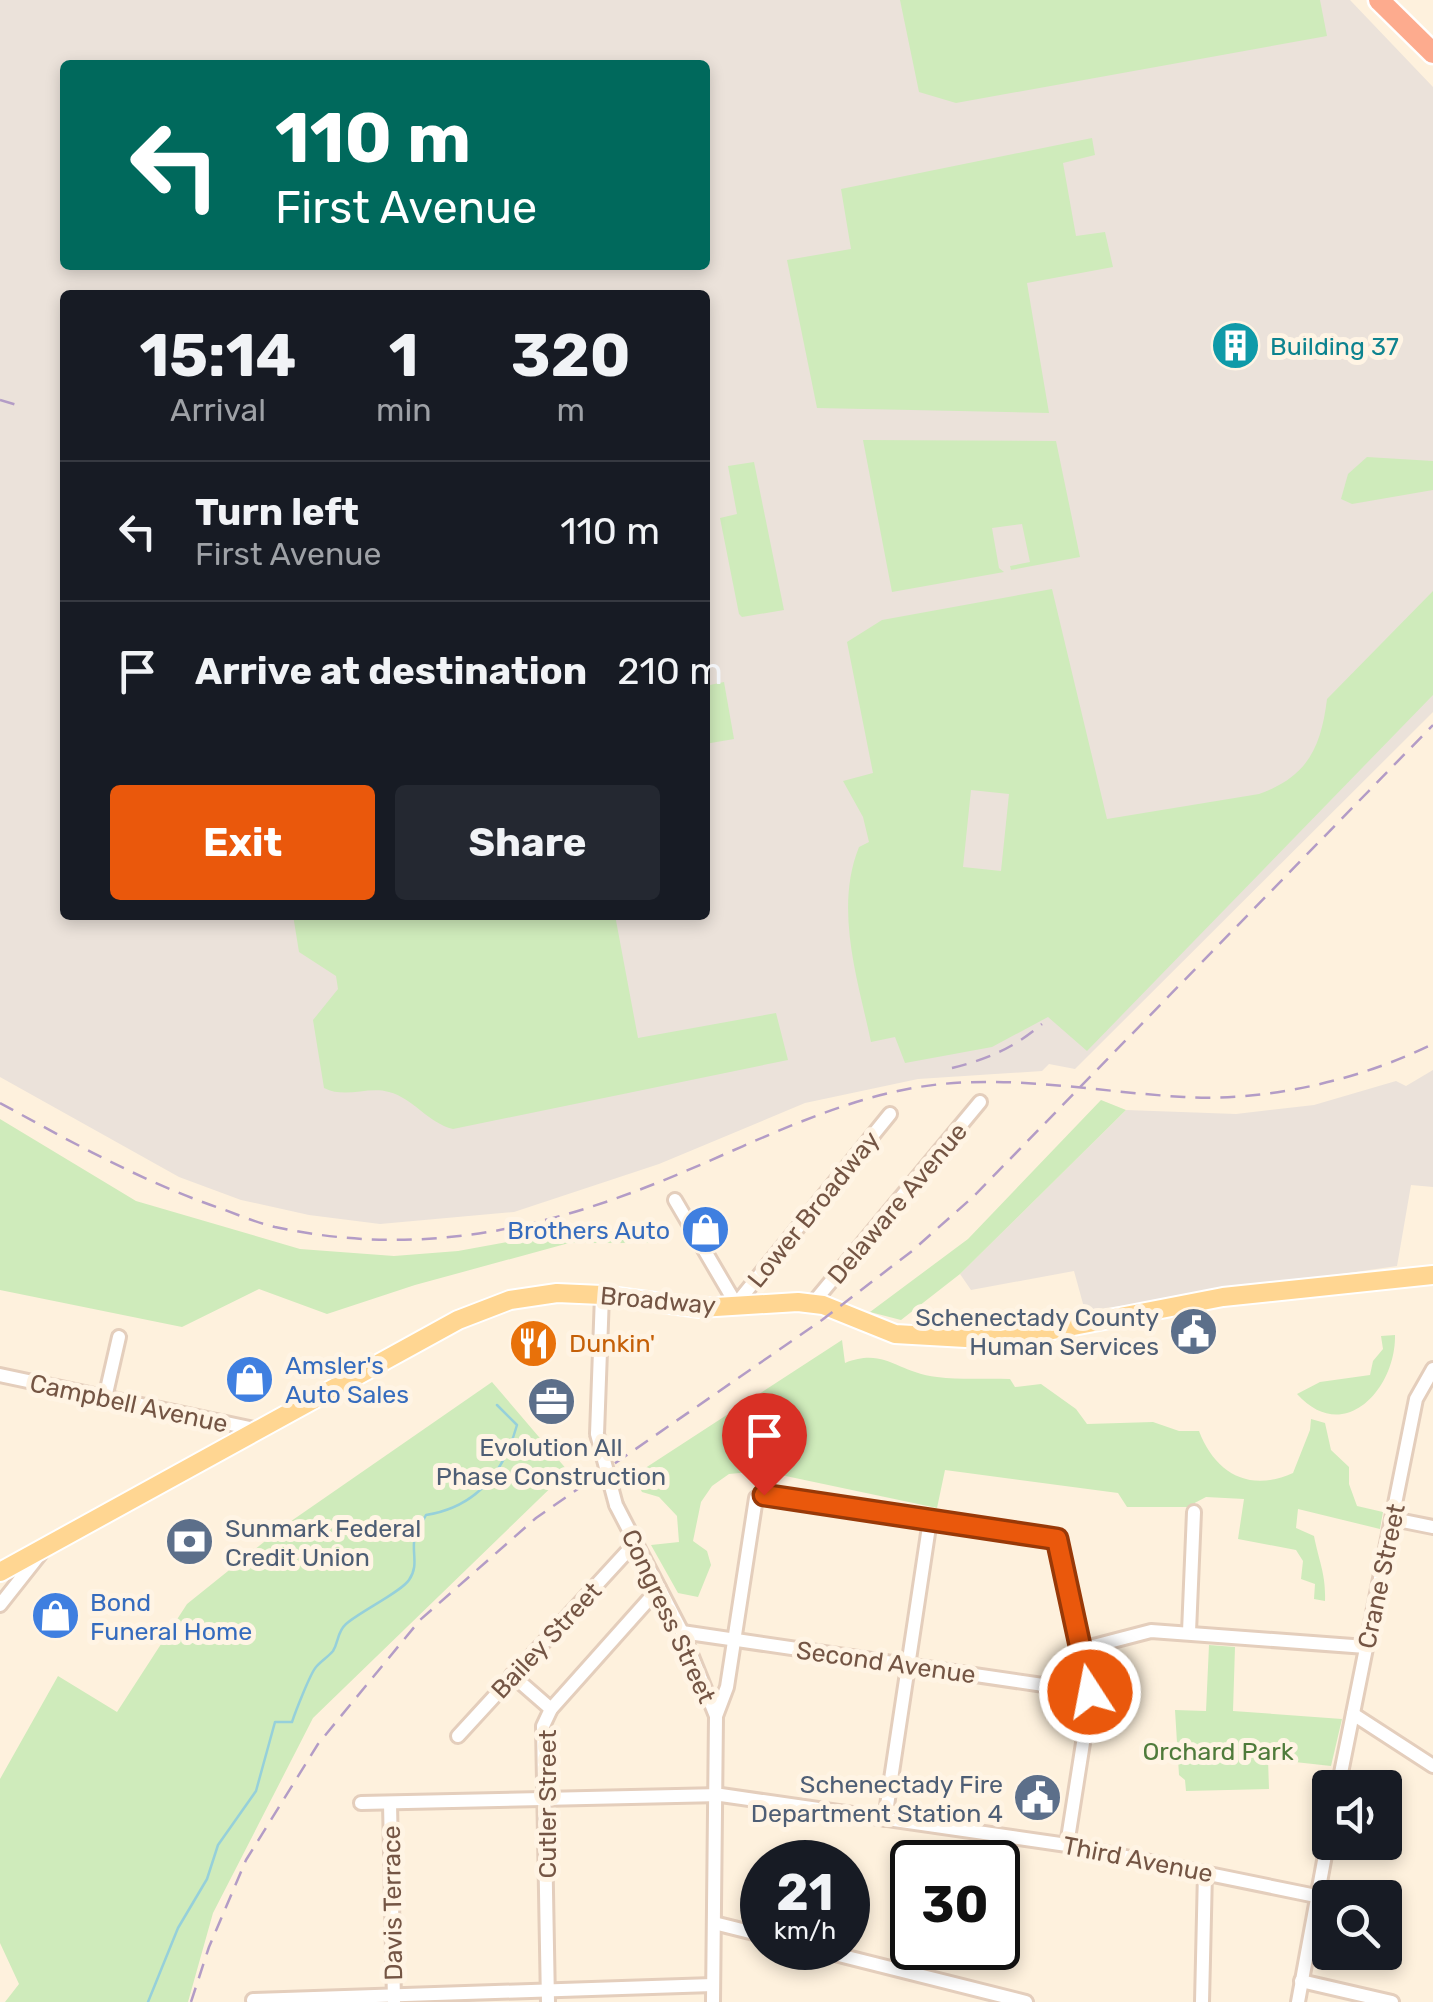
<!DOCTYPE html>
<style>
:root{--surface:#171b24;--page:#242831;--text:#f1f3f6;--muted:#9ea1a6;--line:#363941;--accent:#ea580c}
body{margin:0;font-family:Rubik,sans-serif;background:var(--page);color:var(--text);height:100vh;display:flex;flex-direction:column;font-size:38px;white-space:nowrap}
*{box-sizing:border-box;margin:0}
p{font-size:32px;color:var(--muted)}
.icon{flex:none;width:55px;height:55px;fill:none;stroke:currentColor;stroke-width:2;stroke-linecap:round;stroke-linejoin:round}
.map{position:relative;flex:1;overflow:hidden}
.details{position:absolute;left:60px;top:290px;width:650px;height:630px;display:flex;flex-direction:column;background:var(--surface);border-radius:10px;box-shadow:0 5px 15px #0003}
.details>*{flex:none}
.hud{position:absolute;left:60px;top:60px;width:650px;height:210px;border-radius:10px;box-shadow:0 5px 15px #0003;background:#00695c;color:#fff;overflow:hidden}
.buttons{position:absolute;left:1312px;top:1770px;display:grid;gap:20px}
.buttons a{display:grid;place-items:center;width:90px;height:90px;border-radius:10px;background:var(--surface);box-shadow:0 5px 15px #0003;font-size:50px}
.speed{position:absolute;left:740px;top:1840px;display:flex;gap:20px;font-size:50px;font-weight:700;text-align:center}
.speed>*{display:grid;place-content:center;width:130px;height:130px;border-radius:50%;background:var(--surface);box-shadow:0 5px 15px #0003;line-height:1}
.speed small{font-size:25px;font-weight:400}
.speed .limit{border:5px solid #111;border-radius:15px;background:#fff;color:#111}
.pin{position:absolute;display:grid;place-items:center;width:85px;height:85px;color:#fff;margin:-102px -42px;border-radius:50% 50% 50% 0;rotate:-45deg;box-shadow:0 0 10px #0007}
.pin .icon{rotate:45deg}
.me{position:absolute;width:110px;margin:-55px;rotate:349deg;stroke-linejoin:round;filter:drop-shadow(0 0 8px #0008)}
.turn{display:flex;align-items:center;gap:35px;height:210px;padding:0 50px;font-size:45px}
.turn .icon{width:130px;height:130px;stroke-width:2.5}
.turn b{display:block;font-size:70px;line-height:85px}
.eta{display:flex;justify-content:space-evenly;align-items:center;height:170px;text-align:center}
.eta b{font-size:60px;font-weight:700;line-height:70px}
.button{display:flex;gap:20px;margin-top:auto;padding:20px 50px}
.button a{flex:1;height:115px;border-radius:10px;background:var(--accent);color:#fff;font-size:40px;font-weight:700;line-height:115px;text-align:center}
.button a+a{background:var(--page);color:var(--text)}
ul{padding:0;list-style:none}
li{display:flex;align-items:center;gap:30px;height:140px;padding:0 50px;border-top:2px solid var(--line)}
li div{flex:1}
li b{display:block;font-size:38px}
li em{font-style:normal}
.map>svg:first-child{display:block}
</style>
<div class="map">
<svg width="1433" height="2002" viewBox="0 0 1433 2002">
<rect width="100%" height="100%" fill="#fef1dd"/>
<g fill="#ebe2da" fill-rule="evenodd">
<path d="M0,0H1350L1433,87V712L1075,1069L1049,1064L1042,1071L918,1079L805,1103L659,1164L514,1212L380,1224L309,1215L241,1200L179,1177L0,1077ZM65,65H705V265H65ZM65,295H705V915H65Z"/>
<path d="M1433,1070V1187L1411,1185L1397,1266L1085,1311L1074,1271L971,1290L960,1274L1126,1110L1236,1114L1314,1105L1396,1081L1406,1086Z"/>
</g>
<g fill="#cfebbb" fill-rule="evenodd">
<path d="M900,0H1320L1327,36L956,103L919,92Z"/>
<path d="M1092,138L1095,155L1063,163L1076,236L1105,232L1113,267L1027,283L1049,413L817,408L787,260L851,249L841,189Z"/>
<path d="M863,440L1056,441L1080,557L1011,570L1010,566L1030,562L1022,524L992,528L999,568L1004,572L892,592Z"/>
<path d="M1367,457L1433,461V490L1352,504L1341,499L1348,474Z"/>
<path d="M754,462L784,610L742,617L739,614L720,518L737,514L728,466Z"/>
<path d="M1052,589L1107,819L1259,794C1307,777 1321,748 1327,699L1433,591V695L1087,1051L1048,1017L992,1047L905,1063L895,1037L871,1042C858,980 834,909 859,847L869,842L863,817L843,781L873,773L847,642L882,620ZM971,790L1009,794L1001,871L963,867Z"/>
<path d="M724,682L734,739L705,744V686Z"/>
<path d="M293,915H615L638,1038L776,1013L788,1060L453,1129C428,1123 413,1098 389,1092C367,1086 346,1099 324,1088L313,1020L338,989L336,976L299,952Z"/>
<path d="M1101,1100L1126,1110L960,1274L901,1320L870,1312L968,1239Z"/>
<path d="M0,1119L136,1201L300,1249L394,1256L458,1251L595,1226L636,1239L664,1243H569L415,1285L327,1314L259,1289L182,1327L0,1290Z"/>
<path d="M1395,1335C1396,1389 1344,1446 1297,1394L1320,1382L1370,1375L1373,1361L1383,1349L1381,1336Z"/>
<path d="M842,1340L845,1363C885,1347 897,1373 937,1377C960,1380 986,1378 1010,1379L1015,1387L1041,1384L1076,1409L1087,1424L1153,1422L1179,1431H1199C1215,1473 1249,1493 1293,1473L1310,1430L1311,1419L1325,1423L1331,1450L1349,1467V1484L1357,1506L1383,1512L1380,1529L1298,1509L1296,1528L1314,1536C1319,1562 1326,1574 1325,1601L1314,1599L1315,1584L1301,1579L1303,1561L1296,1550L1238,1539L1244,1499L1206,1497L1187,1507H1127L1118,1493L945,1470L937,1508L762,1471L729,1474L712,1486L701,1502L693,1541L707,1551L711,1565L698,1597L678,1593L651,1545L679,1542L677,1516L659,1497L642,1492L633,1476Z"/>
<path d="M492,1382L568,1471L313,1718L213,1913L188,2002H5L19,1984L0,1943V1779L58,1676L117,1712L187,1604L284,1526Z"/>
<path d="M1209,1645L1235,1647L1233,1711L1342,1719L1331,1766L1268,1759L1269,1789L1186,1791L1185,1780L1179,1775L1175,1710L1206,1711Z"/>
</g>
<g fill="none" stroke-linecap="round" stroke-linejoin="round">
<path stroke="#96d0da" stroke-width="2.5" d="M148,2002L178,1928L207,1879L218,1845L256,1791L275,1722H292C295,1713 310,1674 316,1667C321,1661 328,1657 333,1651C339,1641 337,1632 346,1624C361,1611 401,1592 409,1580C418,1567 413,1556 414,1543C414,1533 422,1523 426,1515C476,1507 504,1472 517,1425L497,1405"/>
<defs>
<g id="minor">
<path d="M675,1200L736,1304L890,1114"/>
<path d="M813,1303L980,1102"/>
<path d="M0,1375L259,1430"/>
<path d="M105,1398L119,1337"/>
<path d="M597,1434L602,1295"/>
<path d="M616,1505L682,1632L716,1716L713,2002"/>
<path d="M1393,1519L1433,1527"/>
<path d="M0,1605L41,1553"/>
<path d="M682,1632L1091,1692"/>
<path d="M1189,1632L1194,1512"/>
<path d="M1082,1649L1151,1631L1366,1647"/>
<path d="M512,1675L551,1709"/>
<path d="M1353,1714L1433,1766"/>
<path d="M716,1716L727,1687L756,1498L764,1495L1057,1539L1091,1692L1067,1845"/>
<path d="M458,1736L634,1544"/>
<path d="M1338,1788L1416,1399L1433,1369"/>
<path d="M361,1803L721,1795L1067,1845L1316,1896"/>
<path d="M390,1803L394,2001"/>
<path d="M885,1819L930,1520"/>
<path d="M714,1923L762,1935"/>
<path d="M811,1948L1026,2002"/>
<path d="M1301,1981L1392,2002"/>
<path d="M253,2000L713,1985"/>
<path d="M548,2002L543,1726L551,1709L659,1588"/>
<path d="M1202,2002L1205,1872"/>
<path d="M1298,2002L1330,1828"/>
</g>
<path id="major" d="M0,1572L458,1320L510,1300L557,1293L602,1295L700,1308L798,1302L823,1305L895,1334L1001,1340L1223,1297L1433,1275"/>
<path id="highway" d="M1379,0L1433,53"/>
</defs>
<use href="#minor" stroke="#e4cebc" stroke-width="18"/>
<use href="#major" stroke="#fff" stroke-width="22"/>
<use href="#highway" stroke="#fff" stroke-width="25"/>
<use href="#minor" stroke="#fff" stroke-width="12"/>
<use href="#major" stroke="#ffd692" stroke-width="18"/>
<use href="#highway" stroke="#fdab8e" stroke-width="20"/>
<g stroke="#b39cc6" stroke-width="2.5" stroke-dasharray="15 10" stroke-linecap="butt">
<path d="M0,400L17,405"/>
<path d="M952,1068C988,1059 1014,1048 1042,1024"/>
<path d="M0,1103C73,1143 145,1183 225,1210C241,1216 258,1223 275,1227C405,1255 523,1235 644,1188C733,1154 819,1105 913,1088C1002,1072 1095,1092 1184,1097C1266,1102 1360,1080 1433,1044"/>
<path d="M191,2002L209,1947L246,1860L318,1744L420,1620L536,1518L822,1320L912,1251L974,1196L1433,725"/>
</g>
<defs>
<path id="minor-bridge" d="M597,1434L616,1505"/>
</defs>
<use href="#minor-bridge" stroke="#e4cebc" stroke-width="18" stroke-linecap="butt"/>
<use href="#minor-bridge" stroke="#fff" stroke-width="12"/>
</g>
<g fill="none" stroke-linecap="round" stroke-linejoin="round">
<defs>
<path id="route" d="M764,1495L1057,1539L1090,1692"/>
</defs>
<use href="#route" stroke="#983908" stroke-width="25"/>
<use href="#route" stroke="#ea580c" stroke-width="18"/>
</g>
<defs>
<symbol id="building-disc" viewBox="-11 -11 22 22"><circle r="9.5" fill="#0f9aa8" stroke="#fff4e4"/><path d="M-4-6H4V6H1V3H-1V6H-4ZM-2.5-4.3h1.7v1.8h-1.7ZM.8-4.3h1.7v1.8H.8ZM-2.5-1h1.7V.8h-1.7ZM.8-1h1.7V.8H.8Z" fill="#fff"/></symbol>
<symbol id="shop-disc" viewBox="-11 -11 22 22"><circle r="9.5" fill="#3f7fe0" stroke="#fff4e4"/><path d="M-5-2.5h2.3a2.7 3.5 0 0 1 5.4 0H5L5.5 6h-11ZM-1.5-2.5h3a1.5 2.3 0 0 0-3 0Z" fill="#fff"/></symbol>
<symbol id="civic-disc" viewBox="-11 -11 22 22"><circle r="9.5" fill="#5c6f8a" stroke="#fff4e4"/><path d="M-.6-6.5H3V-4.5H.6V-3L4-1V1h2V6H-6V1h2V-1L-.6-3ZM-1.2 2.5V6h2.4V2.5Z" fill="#fff"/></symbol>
<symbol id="restaurant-disc" viewBox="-11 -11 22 22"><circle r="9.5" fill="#e8710a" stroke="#fff4e4"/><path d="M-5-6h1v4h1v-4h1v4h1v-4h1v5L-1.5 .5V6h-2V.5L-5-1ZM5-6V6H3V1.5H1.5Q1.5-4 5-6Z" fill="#fff"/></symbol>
<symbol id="office-disc" viewBox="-11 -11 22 22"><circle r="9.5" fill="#5c6f8a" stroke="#fff4e4"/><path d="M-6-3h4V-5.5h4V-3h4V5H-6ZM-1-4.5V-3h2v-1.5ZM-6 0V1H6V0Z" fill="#fff"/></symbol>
<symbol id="bank-disc" viewBox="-11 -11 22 22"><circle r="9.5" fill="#5c6f8a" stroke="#fff4e4"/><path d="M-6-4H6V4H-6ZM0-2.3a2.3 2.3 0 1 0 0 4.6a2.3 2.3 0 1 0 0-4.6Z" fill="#fff"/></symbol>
</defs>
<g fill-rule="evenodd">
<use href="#building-disc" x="1208" y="318" width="55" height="55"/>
<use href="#shop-disc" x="678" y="1202" width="55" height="55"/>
<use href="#civic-disc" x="1166" y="1304" width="55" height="55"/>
<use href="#restaurant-disc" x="506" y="1316" width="55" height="55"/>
<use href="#shop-disc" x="222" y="1352" width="55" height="55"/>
<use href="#office-disc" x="524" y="1374" width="55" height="55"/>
<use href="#bank-disc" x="162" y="1514" width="55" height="55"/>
<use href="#shop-disc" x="28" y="1588" width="55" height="55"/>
<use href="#civic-disc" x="1010" y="1770" width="55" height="55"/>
</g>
<g text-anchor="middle" stroke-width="10" stroke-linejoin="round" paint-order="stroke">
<g font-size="25" fill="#0d838f" stroke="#fff4e4" text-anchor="start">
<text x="1270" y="355">Building 37</text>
</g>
<g font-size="25" fill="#745544" stroke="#fff4e4">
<text transform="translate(897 1203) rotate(-50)" y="9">Delaware Avenue</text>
<text transform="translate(813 1209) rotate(-51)" y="9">Lower Broadway</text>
<text transform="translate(658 1300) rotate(5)" y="9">Broadway</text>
<text transform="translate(129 1403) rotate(12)" y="9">Campbell Avenue</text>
<text transform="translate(1381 1576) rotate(-78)" y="9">Crane Street</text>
<text transform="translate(669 1616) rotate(65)" y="9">Congress Street</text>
<text transform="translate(546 1640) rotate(-47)" y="9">Bailey Street</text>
<text transform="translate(886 1662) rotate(8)" y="9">Second Avenue</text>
<text transform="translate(547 1804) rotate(-90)" y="9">Cutler Street</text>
<text transform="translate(1138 1859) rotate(11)" y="9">Third Avenue</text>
<text transform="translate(392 1903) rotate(-91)" y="9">Davis Terrace</text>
</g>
<g font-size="25" fill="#366cbe" stroke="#fff4e4" text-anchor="start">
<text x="670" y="1239" text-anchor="end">Brothers Auto</text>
<text x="285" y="1374">Amsler's<tspan x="285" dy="29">Auto Sales</tspan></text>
<text x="90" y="1611">Bond<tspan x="90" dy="29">Funeral Home</tspan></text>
</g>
<g font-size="25" fill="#4e5e75" stroke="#fff4e4" text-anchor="end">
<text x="1159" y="1326">Schenectady County<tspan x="1159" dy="29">Human Services</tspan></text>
<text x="551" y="1456" text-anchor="middle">Evolution All<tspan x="551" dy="29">Phase Construction</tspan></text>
<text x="225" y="1537" text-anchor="start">Sunmark Federal<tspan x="225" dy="29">Credit Union</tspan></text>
<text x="1003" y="1793">Schenectady Fire<tspan x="1003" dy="29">Department Station 4</tspan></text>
</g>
<g font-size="25" fill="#c56008" stroke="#fff4e4" text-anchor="start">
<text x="569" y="1352">Dunkin'</text>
</g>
<g font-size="25" fill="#4f7b3b" stroke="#fff4e4">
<text x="1218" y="1760">Orchard Park</text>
</g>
</g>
</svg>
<div class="buttons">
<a><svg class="icon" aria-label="sound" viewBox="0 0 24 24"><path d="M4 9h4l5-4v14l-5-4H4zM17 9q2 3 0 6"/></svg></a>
<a><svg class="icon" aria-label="search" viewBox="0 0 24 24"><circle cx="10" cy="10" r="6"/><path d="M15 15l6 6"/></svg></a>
</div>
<div class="speed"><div>21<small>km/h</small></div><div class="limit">30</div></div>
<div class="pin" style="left:764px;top:1495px;background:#d93025"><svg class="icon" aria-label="arrive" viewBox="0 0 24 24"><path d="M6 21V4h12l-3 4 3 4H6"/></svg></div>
<svg class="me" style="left:1090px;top:1692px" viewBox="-20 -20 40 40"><circle r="17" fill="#ea580c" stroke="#fff" stroke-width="3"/><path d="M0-11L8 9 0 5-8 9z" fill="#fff"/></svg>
<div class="hud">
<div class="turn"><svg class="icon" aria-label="left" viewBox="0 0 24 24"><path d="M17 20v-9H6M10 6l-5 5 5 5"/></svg><div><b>110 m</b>First Avenue</div></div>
</div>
<section class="details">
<div class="eta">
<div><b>15:14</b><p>Arrival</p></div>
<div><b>1</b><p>min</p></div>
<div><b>320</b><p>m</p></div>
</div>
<ul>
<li><svg class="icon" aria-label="left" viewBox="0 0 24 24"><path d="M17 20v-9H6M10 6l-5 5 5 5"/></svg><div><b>Turn left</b><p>First Avenue</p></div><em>110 m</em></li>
<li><svg class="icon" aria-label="arrive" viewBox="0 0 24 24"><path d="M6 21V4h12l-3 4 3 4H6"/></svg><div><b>Arrive at destination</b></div><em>210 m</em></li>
</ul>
<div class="button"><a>Exit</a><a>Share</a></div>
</section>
</div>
